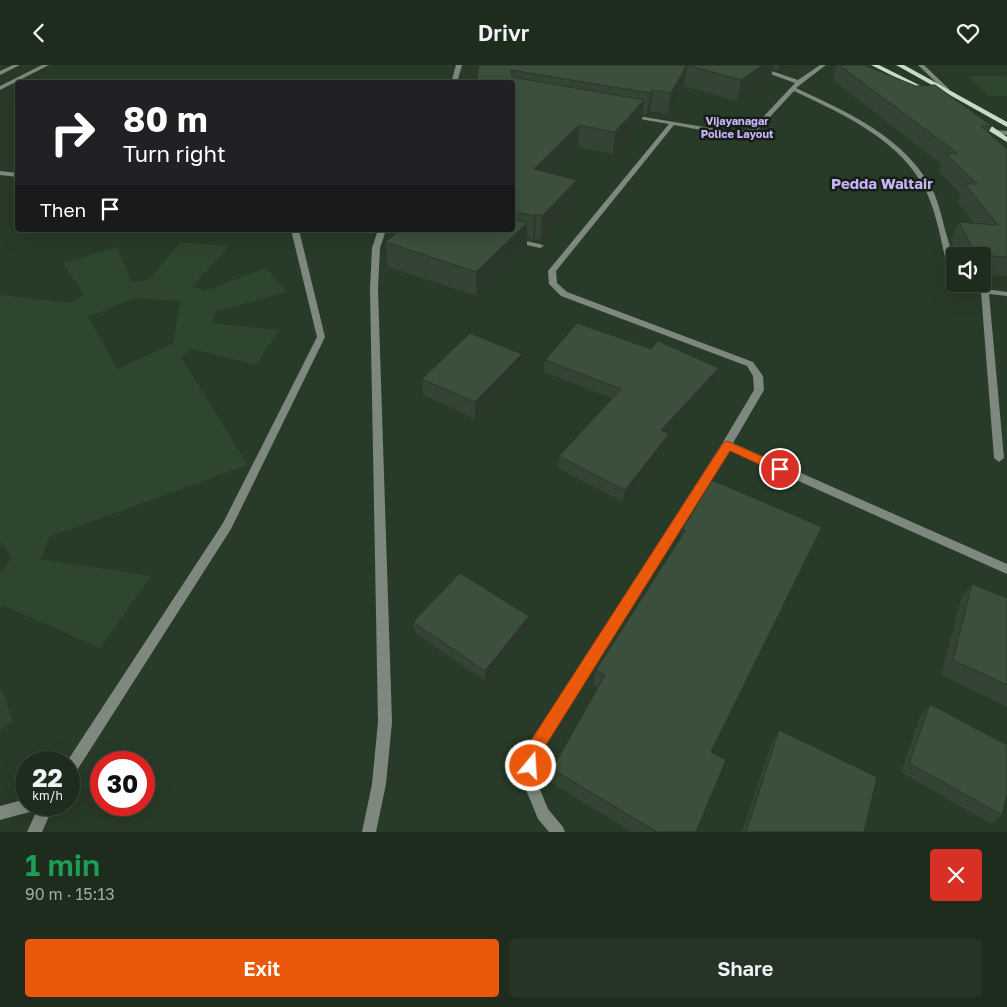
<!DOCTYPE html>
<meta charset="utf-8">
<style>
:root{--surface:#1e2c1e;--page:#263427;--text:#f1f3f6;--muted:#a1a7a4;--line:#3c483c;--accent:#ea580c}
body{margin:0;font-family:"Golos Text",sans-serif;background:var(--page);color:var(--text);height:100vh;display:flex;flex-direction:column;font-size:19px;white-space:nowrap}
*{box-sizing:border-box;margin:0}
p{font-size:16px;color:var(--muted)}
.icon{flex:none;width:28px;height:28px;fill:none;stroke:currentColor;stroke-width:2;stroke-linecap:round;stroke-linejoin:round}
.map{position:relative;height:767px;overflow:hidden}
.sheet{display:flex;flex-direction:column;background:var(--surface);flex:1}
.sheet>*{flex:none}
.top-card{position:absolute;left:15px;top:15px;width:500px;height:152px;border-radius:5px;box-shadow:0 5px 20px #0002,0 0 0 1px var(--line);background:#202124;color:#fff;overflow:hidden}
.buttons{position:absolute;left:946px;top:182px;display:grid;gap:10px}
.buttons a{display:grid;place-items:center;width:45px;height:45px;border-radius:5px;background:var(--surface);box-shadow:0 5px 20px #0002,0 0 0 1px var(--line);font-size:25px}
.speed{position:absolute;left:15px;top:686px;display:flex;gap:10px;font-size:25px;font-weight:700;text-align:center}
.speed>*{display:grid;place-content:center;width:65px;height:65px;border-radius:50%;background:var(--surface);box-shadow:0 5px 20px #0002,0 0 0 1px var(--line);line-height:1}
.speed small{font-size:12px;font-weight:400}
.speed .limit{border:8px solid #d22;background:#fff;color:#111}
.pin{position:absolute;display:grid;place-items:center;width:42px;height:42px;color:#fff;margin:-21px;border:2px solid #fff;border-radius:50%;box-shadow:0 1px 5px #0007}
.me{position:absolute;width:55px;margin:-28px;rotate:18deg;stroke-linejoin:round;filter:drop-shadow(0 0 4px #0008)}
.turn{display:flex;align-items:center;gap:18px;height:105px;padding:0 25px;font-size:22px}
.turn .icon{width:65px;height:65px;stroke-width:2.5}
.turn b{display:block;font-size:35px;line-height:42px}
.then{display:flex;align-items:center;height:48px;padding:0 25px;background:#0003;gap:10px;font-size:19px}
.round{display:grid;place-items:center;flex:none;width:52px;height:52px;border-radius:5px;background:var(--page)}
.overview{display:flex;align-items:center;justify-content:space-between;height:85px;padding:0 25px}
h1{font-size:30px;font-weight:600;line-height:38px;color:#1e9e55}
.action{display:flex;gap:10px;margin-top:auto;padding:10px 25px}
.action a{flex:1;height:58px;border-radius:5px;background:var(--accent);color:#fff;font-size:20px;font-weight:600;line-height:58px;text-align:center}
.action a+a{background:var(--page);color:var(--text)}
header{display:flex;justify-content:space-between;align-items:center;height:65px;padding:0 25px;background:var(--surface);font-size:22px;font-weight:600}
.map>svg:first-child{display:block}
</style>
<header><svg class="icon" aria-label="back" viewBox="0 0 24 24"><path d="M15 5l-7 7 7 7"/></svg>Drivr<svg class="icon" aria-label="heart" viewBox="0 0 24 24"><path d="M12 20l-8-8c-3-5 5-10 8-4 3-6 11-1 8 4z"/></svg></header>
<div class="map">
<svg width="1007" height="767" viewBox="0 0 1007 767">
<rect width="100%" height="100%" fill="#283a28"/>
<g fill="#2e452e" fill-rule="evenodd">
<path d="M967,11H1004L1007,13V31H989Z"/>
<path d="M181,177L230,181L192,221L205,226L266,203L287,227L215,247L211,258L279,265L256,300L192,284L181,292L248,400L49,472L41,494L151,511L100,583L4,541L0,543V507L12,492L0,477V230L70,238L84,230L63,198L117,182L132,217L148,215ZM135,233L180,236L173,278L118,304L88,252Z"/>
<path d="M0,620L13,656L0,665Z"/>
</g>
<g fill="none" stroke-linecap="round" stroke-linejoin="round">
<g fill="#7e887e" fill-rule="evenodd">
<path d="M456,0H462L457,18H451Z"/>
<path d="M746,0H754L798,15L820,0H826L796,23C849,48 907,73 934,128C939,140 942,152 945,165C950,181 955,197 955,213L949,209C942,182 938,153 927,128C902,75 844,50 794,26L756,67L734,71L674,60L556,206L557,218L567,227L753,297L763,311L764,325L733,378L1007,499V509L729,385L540,688L536,715L548,744L563,762L565,767H549L538,754L522,715L528,681L723,377L754,325L753,311L747,301L561,231L549,219L548,206L669,59L628,52L626,51V49L734,67L752,64L795,18Z"/>
<path d="M918,0H924L949,24V26H945Z"/>
<path d="M996,65L1007,66V70L994,68L993,67Z"/>
<path d="M0,106L18,108V112L0,110Z"/>
<path d="M291,165H299L325,272L231,464L74,710L69,712V698H66L223,458L317,272Z"/>
<path d="M378,165H386L380,183L378,224L392,657L386,719L376,767H362L372,719L378,657L370,224L372,183Z"/>
<path d="M511,173L540,179L544,181L540,183L514,177H511Z"/>
<path d="M962,219H973L986,224L1007,227V231L989,229L1004,393L999,397L994,393L981,227Z"/>
<path d="M26,734V740H39L38,743L39,740H54L42,767H27L37,745L0,755V741Z"/>
</g>
<g fill="#7e887e" fill-rule="evenodd">
<path d="M13,0H20L0,10V6Z"/>
<path d="M42,0H49L0,25V21Z"/>
</g>
<g fill="#c8dbc8" fill-rule="evenodd">
<path d="M871,0H879L937,29L931,30Z"/>
<path d="M896,0H904L1007,57V62Z"/>
<path d="M973,52H979L1007,72V77L973,56Z"/>
</g>
</g>
<g fill="#344434">
<path d="M479,0H789L778,6L773,4L771,11L737,36L684,21L668,49L650,46L647,49H642V56L613,89L578,82L552,109L577,115L576,138L541,175L535,173L533,175L527,173V181L477,231L388,202L385,177L512,165V18Z"/>
<path d="M837,0H864L992,61L988,68L1007,84V211L982,210V191H958L951,175L959,157L974,158L957,137L961,129L939,106L941,99L833,15Z"/>
<path d="M522,289L521,305L475,354L423,330L422,314Z"/>
<path d="M545,295L716,315L667,368L669,369L667,381L623,437L558,403L559,391L612,333L544,307Z"/>
<path d="M712,415V687L696,767H632L550,717L552,704L598,623L593,620L596,605L680,474L682,465Z"/>
<path d="M972,519L1007,533V642L941,610L961,534Z"/>
<path d="M529,551V562L485,616L415,568L413,557Z"/>
<path d="M930,639L1002,750L991,759L901,707L921,649Z"/>
<path d="M779,665L864,767H742L771,679Z"/>
</g>
<g fill="#2a372a">
<path d="M687,0L684,21L668,49L671,28Z"/>
<path d="M763,0H774L771,11L737,36L741,15Z"/>
<path d="M779,0H789L778,6Z"/>
<path d="M653,25L650,46L647,49L650,28Z"/>
<path d="M644,35L642,56L613,89L615,67Z"/>
<path d="M579,60L578,82L534,127V104Z"/>
<path d="M577,115L576,138L541,175L542,151Z"/>
<path d="M536,149L535,173L533,175L534,151Z"/>
<path d="M527,158V181L477,231L476,207Z"/>
<path d="M522,289L521,305L475,354V337Z"/>
<path d="M719,303L716,315L659,377L661,365Z"/>
<path d="M669,369L667,381L623,437L625,425Z"/>
<path d="M814,478L705,700L711,687Z"/>
<path d="M529,551V562L485,616V606Z"/>
</g>
<g fill="#3c4f3c" stroke="#2a372a">
<path d="M479,0H763L741,15L687,0L671,28L653,25L650,28L511,5L512,12L644,35L615,67L579,60L534,104L577,115L542,151L536,149L534,151L512,146V18H476Z"/>
<path d="M839,0H864L916,21L935,20L992,61H981L1007,84V192L976,190L959,157L998,160L965,119H977L946,89L957,88Z"/>
<path d="M512,154L527,158L476,207L385,177L401,165H512Z"/>
<path d="M577,258L651,284L658,276L719,303L661,365L669,369L625,425L559,391L621,324L545,295Z"/>
<path d="M470,268L522,289L475,337L422,314Z"/>
<path d="M712,415L822,462L711,687L726,695L696,767H657L552,704L605,610L596,605L685,466L682,465Z"/>
<path d="M460,508L529,551L485,606L413,557Z"/>
<path d="M972,519L1007,533V620L953,595Z"/>
<path d="M930,639L1007,680V729L1002,750L909,698Z"/>
<path d="M779,665L877,712L864,767H746Z"/>
</g>
<path fill="#ea580c" stroke="#983908" d="M727,376L784,401L786,404L784,407H776L730,386L541,688L537,706L531,709L525,706L523,701L528,680L723,378Z"/>
<g text-anchor="middle" stroke-width="5" stroke-linejoin="round" paint-order="stroke">
<g font-size="11" font-weight="bold" fill="#c6b5fc" stroke="#161e16">
<text x="737" y="60">Vijayanagar<tspan x="737" dy="13">Police Layout</tspan></text>
</g>
<g font-size="15" font-weight="bold" fill="#c6b5fc" stroke="#161e16">
<text x="882" y="124">Pedda Waltair</text>
</g>
</g>
</svg>
<div class="buttons">
<a><svg class="icon" aria-label="sound" viewBox="0 0 24 24"><path d="M4 9h4l5-4v14l-5-4H4zM17 9q2 3 0 6"/></svg></a>
</div>
<div class="speed"><div>22<small>km/h</small></div><div class="limit">30</div></div>
<div class="pin" style="left:780px;top:404px;background:#d93025"><svg class="icon" aria-label="arrive" viewBox="0 0 24 24"><path d="M6 21V4h12l-3 4 3 4H6"/></svg></div>
<svg class="me" style="left:531px;top:701px" viewBox="-20 -20 40 40"><circle r="17" fill="#ea580c" stroke="#fff" stroke-width="3"/><path d="M0-11L8 9 0 5-8 9z" fill="#fff"/></svg>
<div class="top-card">
<div class="turn"><svg class="icon" aria-label="right" viewBox="0 0 24 24"><path d="M7 20v-9h11M14 6l5 5-5 5"/></svg><div><b>80 m</b>Turn right</div></div>
<div class="then">Then<svg class="icon" aria-label="arrive" viewBox="0 0 24 24"><path d="M6 21V4h12l-3 4 3 4H6"/></svg></div>
</div>
</div>
<section class="sheet">
<div class="overview"><div><h1>1 min</h1><p>90 m · 15:13</p></div><a class="round" style="background:#d93025;color:#fff"><svg class="icon" aria-label="close" viewBox="0 0 24 24"><path d="M6 6l12 12M18 6L6 18"/></svg></a></div>
<div class="action"><a>Exit</a><a>Share</a></div>
</section>
